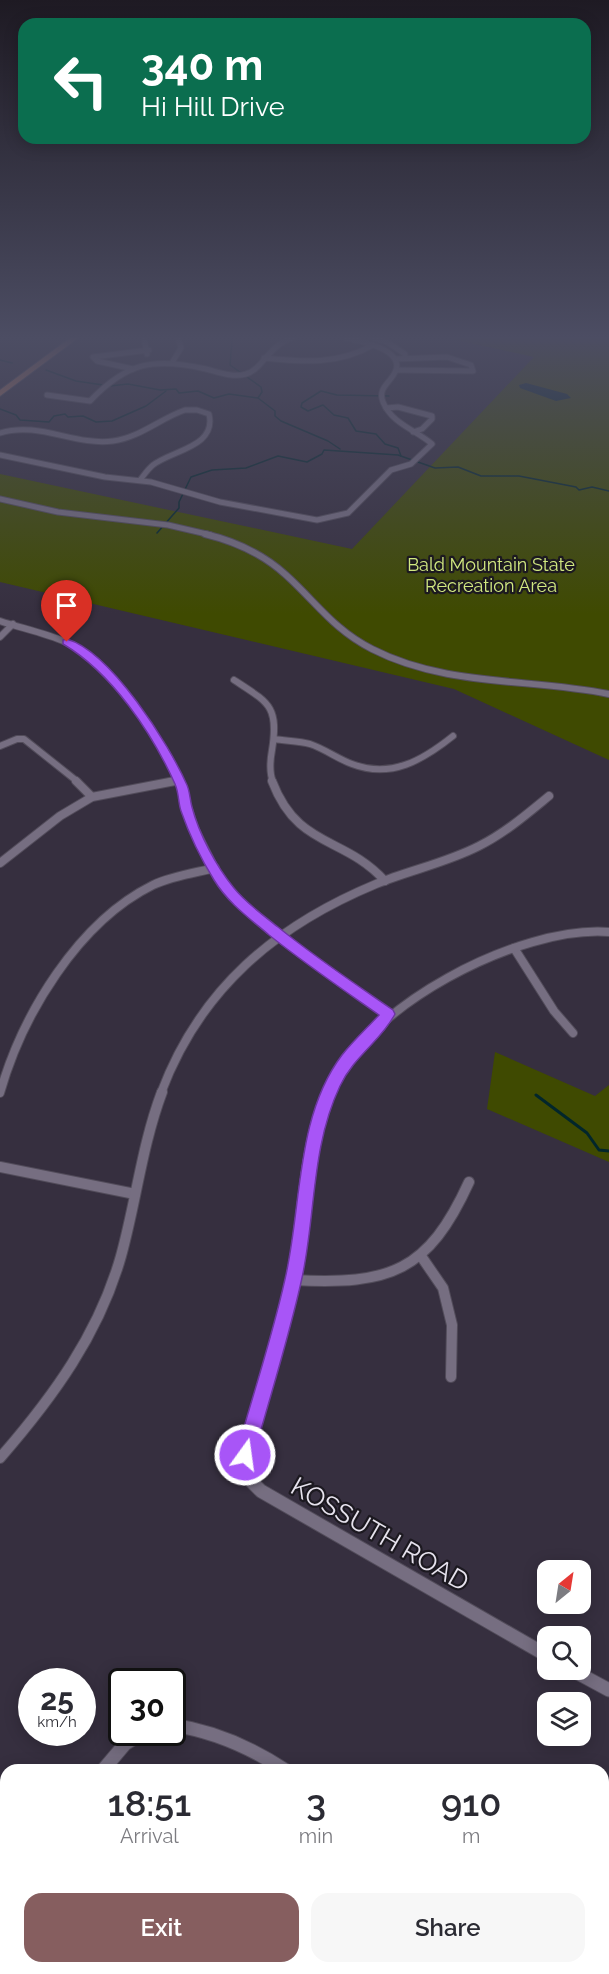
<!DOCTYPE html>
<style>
:root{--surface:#fff;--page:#f7f7f7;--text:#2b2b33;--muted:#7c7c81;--accent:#865e5f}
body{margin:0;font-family:Raleway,sans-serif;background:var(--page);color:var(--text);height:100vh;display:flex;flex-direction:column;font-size:22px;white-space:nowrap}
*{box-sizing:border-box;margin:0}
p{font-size:20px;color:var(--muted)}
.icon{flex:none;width:33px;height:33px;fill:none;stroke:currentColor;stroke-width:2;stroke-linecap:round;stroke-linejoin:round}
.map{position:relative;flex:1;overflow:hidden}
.details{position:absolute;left:0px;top:1764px;width:609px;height:210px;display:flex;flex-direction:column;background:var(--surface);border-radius:18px 18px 0 0;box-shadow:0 3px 15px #0003}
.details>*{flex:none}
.banner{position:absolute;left:18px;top:18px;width:573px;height:126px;border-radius:18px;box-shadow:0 3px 15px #0003;background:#0b6e4f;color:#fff;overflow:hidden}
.needle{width:39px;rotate:30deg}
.fabs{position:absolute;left:537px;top:1560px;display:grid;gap:12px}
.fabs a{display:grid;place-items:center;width:54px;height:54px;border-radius:12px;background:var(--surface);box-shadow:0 3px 15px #0003;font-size:30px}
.speed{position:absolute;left:18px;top:1668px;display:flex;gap:12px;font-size:30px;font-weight:700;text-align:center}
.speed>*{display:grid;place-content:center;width:78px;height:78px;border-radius:50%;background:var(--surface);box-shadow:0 3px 15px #0003;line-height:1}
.speed small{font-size:15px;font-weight:400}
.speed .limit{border:3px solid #111;border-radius:9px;background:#fff;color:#111}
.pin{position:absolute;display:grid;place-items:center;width:51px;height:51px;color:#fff;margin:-62px -26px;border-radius:50% 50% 50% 0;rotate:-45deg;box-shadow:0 0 6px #0007}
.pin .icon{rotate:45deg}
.me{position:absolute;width:66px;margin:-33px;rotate:14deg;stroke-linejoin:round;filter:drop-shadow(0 0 4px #0008)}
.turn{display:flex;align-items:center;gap:21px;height:126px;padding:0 24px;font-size:27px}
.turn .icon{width:78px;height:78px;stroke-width:2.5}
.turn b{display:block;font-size:42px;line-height:51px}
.eta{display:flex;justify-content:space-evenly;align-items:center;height:102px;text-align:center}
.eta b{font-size:36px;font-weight:600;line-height:42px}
.cta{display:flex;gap:12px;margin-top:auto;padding:12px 24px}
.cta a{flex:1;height:69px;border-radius:18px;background:var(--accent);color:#fff;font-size:24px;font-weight:600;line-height:69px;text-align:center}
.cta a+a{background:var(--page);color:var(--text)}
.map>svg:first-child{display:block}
</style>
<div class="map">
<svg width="609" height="1974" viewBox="0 0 609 1974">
<rect width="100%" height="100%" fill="#362f3f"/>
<g fill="#3f4a01">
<path d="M447,338H609V760L454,689L0,582V474L352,549L534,357Z"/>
<path d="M495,1052L595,1096L609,1085V1162L487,1109Z"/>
</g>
<path fill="#02262b" d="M526,383L567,394L571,398L556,401L520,388L519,385Z"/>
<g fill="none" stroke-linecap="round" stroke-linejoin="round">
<g stroke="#02262b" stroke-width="1.5">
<path d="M230,338L232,340L230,365L261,387L262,392L258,398"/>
<path d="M0,360L12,363"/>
<path d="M46,370L76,381L110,386L128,384L160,390L176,389L179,393L198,391L214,398L229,394L258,398L275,411V416L281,421L328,441L340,449"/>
<path d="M389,396L337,395L321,391L302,403L301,407L308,411L323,405L334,415L348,418L356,431L376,434L385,444L398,448L401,456"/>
<path d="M0,409L16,415L20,420L49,422L54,416L65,414L68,417L83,416L96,422L112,421L146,406L166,391"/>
<path d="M157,533L179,508V502L191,477L212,470L246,468L278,456L307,462L322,454L324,450L398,455L435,468L458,467L481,476H519L576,487L579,490L592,487L609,491"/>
</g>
<path stroke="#02262b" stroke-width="3" d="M536,1095L587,1133L599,1150L609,1151"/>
<defs>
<g id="minor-far4">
<path d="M144,338L147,354"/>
<path d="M373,338L387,342L405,354V358"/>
<path d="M264,358C303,362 338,365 373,345"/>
<path d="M395,359L447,357L471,365L473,371L396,370"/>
<path d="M173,361L181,348L178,338"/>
<path d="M133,369L97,361L93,357L149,350"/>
<path d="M47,395L90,401C127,362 154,357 206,369C218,372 233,378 246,374C262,370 268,346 292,338"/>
<path d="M386,408L398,407L432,416V419L422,429L413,432"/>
<path d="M0,433C39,421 74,446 113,441C139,438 161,418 185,410H197L209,414C217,447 172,450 153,465C148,469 144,475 140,480"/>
<path d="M0,455L105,477L151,482L220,502L317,520L348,513L391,470L411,464L432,444C416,430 392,424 383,402C377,387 392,382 396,370C403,349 360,341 346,338"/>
<path d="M0,499L58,512L168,525L211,535"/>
</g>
<g id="minor-far3">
<path d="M205,534C234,541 263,554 286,575C316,602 334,630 372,649C446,687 530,678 609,694"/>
<path d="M0,621C21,628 45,633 66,642C110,661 161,739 180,782"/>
<path d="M0,637L13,624"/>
<path d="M234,680C269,703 279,706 272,750C270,761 269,772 273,782"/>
<path d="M274,739C286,741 299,741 310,744C325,749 338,759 352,764C391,779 423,760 453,736"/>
<path d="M0,746L17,739H24L78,782"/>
<path d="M167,782L179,780"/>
</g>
<g id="minor-far2">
<path d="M76,781L92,797"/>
<path d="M179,781L194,828L219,878L230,892L245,908L300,952L388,1014"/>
<path d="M272,781C298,849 343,835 385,881"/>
<path d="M0,863L60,816L92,797L175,781"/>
<path d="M514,948L554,1011L573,1033"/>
<path d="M0,1093C22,1015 78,922 153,885C172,876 194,873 215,868"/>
<path d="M161,1093C200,989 275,926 376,884C410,870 446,863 479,846C505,833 527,814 549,796"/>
<path d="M329,1093C362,1007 520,925 609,932"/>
</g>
<g id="minor-far1">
<path d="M0,1167L135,1194"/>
<path d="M421,1256L443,1288L452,1325L451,1377"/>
<path d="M294,1280C390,1285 428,1272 469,1182"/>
<path d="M0,1458C53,1397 99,1334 121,1256C136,1202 142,1145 162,1092"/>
<path d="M254,1484L245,1466L247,1441L266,1385L290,1296L298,1253L315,1141L330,1092"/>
</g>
<g id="minor">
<path d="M252,1482L261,1491L548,1656"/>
<path d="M572,1670L609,1690"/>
<path d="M172,1725C214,1731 250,1747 285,1770"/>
<path d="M103,1770L125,1744L144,1732"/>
<path d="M603,1901L609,1882"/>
<path d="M10,1974L13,1968"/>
<path d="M287,1974L290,1968"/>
<path d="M581,1974L582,1968"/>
</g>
<path id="primary" d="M70,338H78L0,396V390Z"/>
</defs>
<use href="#minor-far4" stroke="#524c5a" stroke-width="7"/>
<use href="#minor-far3" stroke="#524c5a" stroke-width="8"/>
<use href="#minor-far2" stroke="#524c5a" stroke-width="10"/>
<use href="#minor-far1" stroke="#524c5a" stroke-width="12"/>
<use href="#minor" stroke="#524c5a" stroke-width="15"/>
<use href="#primary" stroke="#524c5a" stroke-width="2"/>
<use href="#minor-far4" stroke="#766e81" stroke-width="5"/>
<use href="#minor-far3" stroke="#766e81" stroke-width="6"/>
<use href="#minor-far2" stroke="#766e81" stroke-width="8"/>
<use href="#minor-far1" stroke="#766e81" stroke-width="10"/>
<use href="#minor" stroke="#766e81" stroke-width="13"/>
<use href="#primary" fill="#bc7c60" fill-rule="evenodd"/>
</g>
<linearGradient id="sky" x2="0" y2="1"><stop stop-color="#1e1a23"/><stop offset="0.55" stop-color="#4c4d63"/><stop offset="1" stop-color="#4c4d63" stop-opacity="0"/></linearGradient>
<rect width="609" height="614" fill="url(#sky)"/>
<path fill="#a855f7" stroke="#6d37a1" stroke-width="1.5" d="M67,639C111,652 169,744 187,785C190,792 190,800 192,807C199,834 216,866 234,888C246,903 263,915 278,927C315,957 354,983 393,1010L395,1014C382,1040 354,1056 340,1086C311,1147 316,1214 302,1278C289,1338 270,1396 254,1455L251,1461L245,1464L238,1461L236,1455C252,1397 272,1338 285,1279C302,1207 295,1117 342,1055C353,1041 367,1028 379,1015C342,989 304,963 269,935C249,918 228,903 214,880C201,859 189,834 181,811C178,802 179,793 175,784C152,733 112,673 63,644V640Z"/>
<g text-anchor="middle" stroke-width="4.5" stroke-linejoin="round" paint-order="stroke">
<g font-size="18" fill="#d1e880" stroke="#1c1920">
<text x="491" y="571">Bald Mountain State<tspan x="491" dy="21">Recreation Area</tspan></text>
</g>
<g font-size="26" fill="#e7e3ee" stroke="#1c1920">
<text transform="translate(380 1534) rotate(30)" y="9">KOSSUTH ROAD</text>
</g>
</g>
</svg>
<div class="fabs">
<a><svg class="needle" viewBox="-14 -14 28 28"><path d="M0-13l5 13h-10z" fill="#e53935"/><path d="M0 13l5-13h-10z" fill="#7c7c81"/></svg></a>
<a><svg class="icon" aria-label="search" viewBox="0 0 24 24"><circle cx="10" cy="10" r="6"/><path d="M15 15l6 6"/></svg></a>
<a><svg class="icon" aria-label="layers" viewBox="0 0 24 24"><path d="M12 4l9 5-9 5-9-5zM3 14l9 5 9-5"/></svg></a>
</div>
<div class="speed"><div>25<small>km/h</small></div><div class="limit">30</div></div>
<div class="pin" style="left:67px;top:642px;background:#d93025"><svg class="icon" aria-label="arrive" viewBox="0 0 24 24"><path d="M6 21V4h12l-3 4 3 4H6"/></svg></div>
<svg class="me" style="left:245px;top:1455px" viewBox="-20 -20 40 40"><circle r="17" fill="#a855f7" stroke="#fff" stroke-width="3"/><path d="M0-11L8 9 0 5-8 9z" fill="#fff"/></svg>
<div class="banner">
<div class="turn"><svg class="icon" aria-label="left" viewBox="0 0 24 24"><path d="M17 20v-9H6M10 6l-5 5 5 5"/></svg><div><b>340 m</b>Hi Hill Drive</div></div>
</div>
<section class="details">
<div class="eta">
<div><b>18:51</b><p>Arrival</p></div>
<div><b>3</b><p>min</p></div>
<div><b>910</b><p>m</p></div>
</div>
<div class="cta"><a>Exit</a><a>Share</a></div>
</section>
</div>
